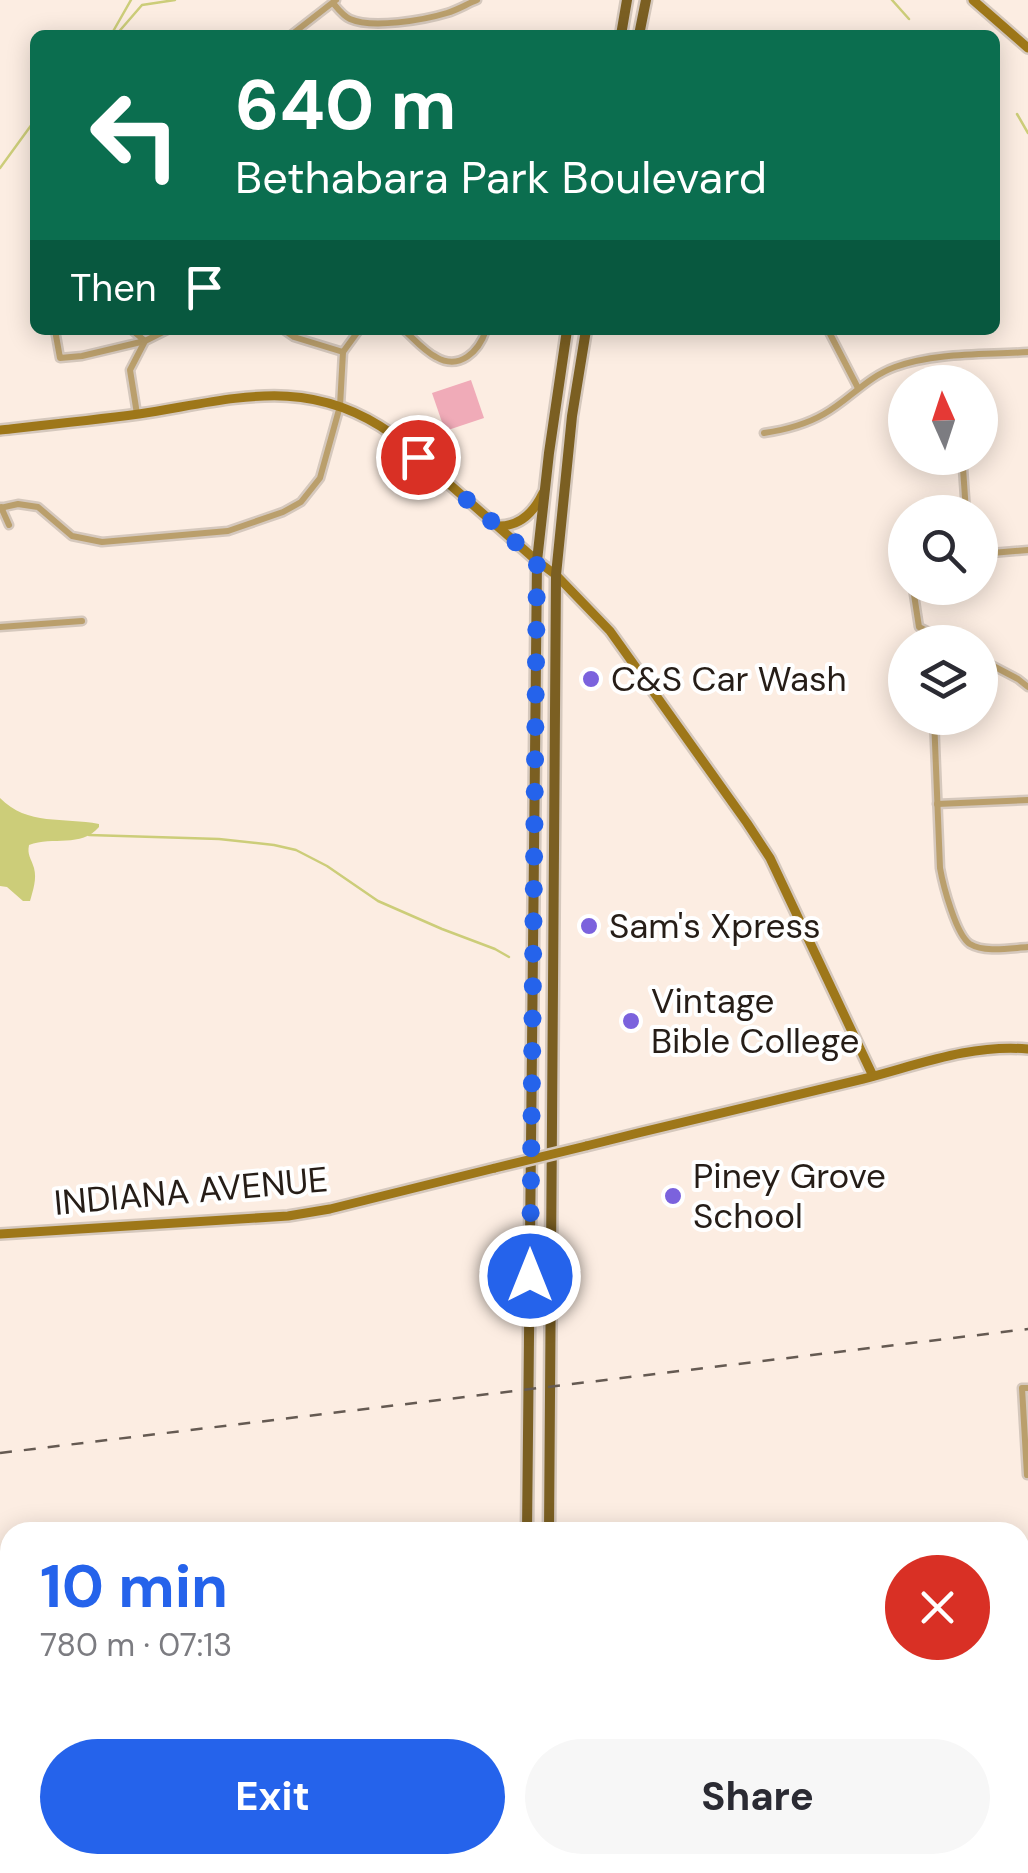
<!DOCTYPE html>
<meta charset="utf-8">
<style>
:root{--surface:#fff;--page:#f7f7f7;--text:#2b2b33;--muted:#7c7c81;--accent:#2563eb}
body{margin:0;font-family:"DM Sans",sans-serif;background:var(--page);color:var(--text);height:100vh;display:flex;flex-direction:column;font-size:38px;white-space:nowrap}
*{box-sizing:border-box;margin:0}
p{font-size:32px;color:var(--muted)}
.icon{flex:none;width:55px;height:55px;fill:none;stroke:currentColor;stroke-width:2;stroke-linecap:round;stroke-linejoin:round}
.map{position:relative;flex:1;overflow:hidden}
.side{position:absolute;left:0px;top:1522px;width:1030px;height:352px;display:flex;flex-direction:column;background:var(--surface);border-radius:30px 30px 0 0;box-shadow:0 5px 25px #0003}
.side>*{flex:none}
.guide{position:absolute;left:30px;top:30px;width:970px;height:305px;border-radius:15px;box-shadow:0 5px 25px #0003;background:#0b6e4f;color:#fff;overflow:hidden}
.needle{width:65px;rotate:357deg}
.tools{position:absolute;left:888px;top:365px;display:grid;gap:20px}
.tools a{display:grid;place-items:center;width:110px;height:110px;border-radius:50%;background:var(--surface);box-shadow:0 5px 25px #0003;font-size:50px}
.pin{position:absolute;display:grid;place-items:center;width:85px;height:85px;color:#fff;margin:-42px;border:5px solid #fff;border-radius:50%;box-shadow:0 2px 10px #0007}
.me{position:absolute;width:110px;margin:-55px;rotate:0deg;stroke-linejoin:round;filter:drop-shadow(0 0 8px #0008)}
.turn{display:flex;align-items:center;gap:35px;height:210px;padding:0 40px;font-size:45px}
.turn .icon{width:130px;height:130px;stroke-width:2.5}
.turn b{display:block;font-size:70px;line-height:85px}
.then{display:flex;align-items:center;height:95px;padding:0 40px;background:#0003;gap:20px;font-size:38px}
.round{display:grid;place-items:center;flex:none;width:105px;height:105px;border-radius:52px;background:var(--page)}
.overview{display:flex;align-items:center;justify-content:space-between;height:170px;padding:0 40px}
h1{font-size:60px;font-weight:700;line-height:75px;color:var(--accent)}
.primary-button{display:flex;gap:20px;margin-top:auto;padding:20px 40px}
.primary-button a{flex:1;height:115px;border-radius:60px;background:var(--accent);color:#fff;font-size:40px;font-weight:700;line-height:115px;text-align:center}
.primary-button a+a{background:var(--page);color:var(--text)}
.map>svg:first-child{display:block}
</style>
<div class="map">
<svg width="1028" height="1873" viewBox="0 0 1028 1873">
<rect width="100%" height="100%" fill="#fcede2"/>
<path fill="#f0abb8" d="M471,380L484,418L445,431L432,393Z"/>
<path fill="#cccd79" d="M0,798C27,826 64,817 99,824V827C81,848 53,836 29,845C27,855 31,858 34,868C37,879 33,890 30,901H23L7,887L0,886Z"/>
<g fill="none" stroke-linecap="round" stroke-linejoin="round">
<g stroke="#cccd79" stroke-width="2.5">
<path d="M892,0L909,19"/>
<path d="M111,35L131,0"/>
<path d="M116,35L142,5L175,0"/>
<path d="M1017,114L1028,133"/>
<path d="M0,168L35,120"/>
<path d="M89,835L219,839L274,845L296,850L327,866L378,901L442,929L495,949L509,957"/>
<path d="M0,1786L10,1783"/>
<path d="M753,1865L769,1873"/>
</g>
<defs>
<g id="street">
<path d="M333,3C338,9 343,16 350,19C372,29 424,20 447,13C457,10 467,4 477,0"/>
<path d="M291,35L336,0"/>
<path d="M55,330L60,358L82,356L145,341L132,330"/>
<path d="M284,330L294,337L343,352"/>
<path d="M404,330C414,339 424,351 436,357C460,371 479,351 486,330"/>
<path d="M828,330L858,388"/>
<path d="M137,414L130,370L145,341L167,330"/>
<path d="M764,433C784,430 805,425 824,414C849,400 867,377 895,367C937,352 985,355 1028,352"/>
<path d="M963,468L966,512"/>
<path d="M1,507L9,525"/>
<path d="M0,508L18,504L38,507L72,536L102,542L228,531L283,512L301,502L320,478L340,406L343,352L359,330"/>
<path d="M980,554L1028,550"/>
<path d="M913,588L919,627L948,642"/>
<path d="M0,627L82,621"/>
<path d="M980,659L1018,679L1028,687"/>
<path d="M934,718L940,868C943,885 956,935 970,944C985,953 1011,948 1028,947"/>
<path d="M937,804L1028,800"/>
<path d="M1027,1475L1022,1388H1028"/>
<path d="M0,1621L10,1620"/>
<path d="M216,1865L224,1873"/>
<path d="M454,1865L455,1873"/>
<path d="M988,1865V1873"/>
<path d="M6,1873L10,1858"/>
<path d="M100,1873L102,1865"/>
<path d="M247,1873L256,1865"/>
<path d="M376,1873V1865"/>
</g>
<g id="secondary">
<path d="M973,0L1028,48"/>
<path d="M0,430C46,425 93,420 139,414C232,400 307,373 392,434L537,561L556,575L610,631L747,823L770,858L873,1076"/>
<path d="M499,526C520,526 534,512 543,493"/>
<path d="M586,1146C678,1123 770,1101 863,1079C918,1065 970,1044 1028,1049"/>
<path d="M0,1234L288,1216L330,1209L495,1168"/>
<path d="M1020,1702H1028"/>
</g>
<g id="primary">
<path d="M621,35L627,0"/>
<path d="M639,35L646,0"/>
<path d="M527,1532L537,561L549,453L567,330"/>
<path d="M549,1532L556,575L572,416L586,330"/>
<path d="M0,1729L10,1724"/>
<path d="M0,1751L10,1745"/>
<path d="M524,1873V1865"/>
<path d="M545,1873V1865"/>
</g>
</defs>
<use href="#street" stroke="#d5c8bd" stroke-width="11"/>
<use href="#secondary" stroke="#d5c8bd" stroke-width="14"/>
<use href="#primary" stroke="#d5c8bd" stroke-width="15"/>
<use href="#street" stroke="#ba9f6c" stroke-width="6"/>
<use href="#secondary" stroke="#9e7719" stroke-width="9"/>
<use href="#primary" stroke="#7b5f22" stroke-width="10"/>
<path stroke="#655a52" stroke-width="2.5" stroke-dasharray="12 12" stroke-linecap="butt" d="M0,1453L1028,1329"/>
<defs>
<path id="secondary-bridge" d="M495,1168L586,1146"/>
</defs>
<use href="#secondary-bridge" stroke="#d5c8bd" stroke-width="14" stroke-linecap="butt"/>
<use href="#secondary-bridge" stroke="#9e7719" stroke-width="9"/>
</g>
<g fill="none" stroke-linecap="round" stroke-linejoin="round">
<path stroke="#2563eb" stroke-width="18" stroke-dasharray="0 32.4" d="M418,457L537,561L530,1276"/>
</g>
<g fill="#7b62dd" stroke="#fff" stroke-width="4">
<circle cx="591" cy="679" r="10"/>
<circle cx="589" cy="926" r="10"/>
<circle cx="631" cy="1021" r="10"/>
<circle cx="673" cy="1196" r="10"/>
</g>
<g text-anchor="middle" stroke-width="8" stroke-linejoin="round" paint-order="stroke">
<g font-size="35" fill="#261d17" stroke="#fff" text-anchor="start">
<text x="611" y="691">C&amp;S Car Wash</text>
<text x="609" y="938">Sam's Xpress</text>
<text x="651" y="1013">Vintage<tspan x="651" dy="40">Bible College</tspan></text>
<text x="693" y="1188">Piney Grove<tspan x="693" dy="40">School</tspan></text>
</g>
<g font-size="35" fill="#261d17" stroke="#fff">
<text transform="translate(191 1191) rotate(-5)" y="12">INDIANA AVENUE</text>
</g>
</g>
</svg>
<div class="tools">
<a><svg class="needle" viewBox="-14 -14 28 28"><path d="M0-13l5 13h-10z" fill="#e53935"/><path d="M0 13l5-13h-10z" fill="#7c7c81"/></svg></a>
<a><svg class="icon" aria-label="search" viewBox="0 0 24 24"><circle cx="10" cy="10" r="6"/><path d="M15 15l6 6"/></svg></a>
<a><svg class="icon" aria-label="layers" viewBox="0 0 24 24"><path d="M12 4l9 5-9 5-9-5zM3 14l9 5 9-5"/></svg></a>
</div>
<div class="pin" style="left:418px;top:457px;background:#d93025"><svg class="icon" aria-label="arrive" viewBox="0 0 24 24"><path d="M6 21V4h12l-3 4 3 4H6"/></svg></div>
<svg class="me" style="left:530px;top:1276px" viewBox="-20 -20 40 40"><circle r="17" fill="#2563eb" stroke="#fff" stroke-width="3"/><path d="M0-11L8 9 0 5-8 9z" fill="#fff"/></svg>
<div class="guide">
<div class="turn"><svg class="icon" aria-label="left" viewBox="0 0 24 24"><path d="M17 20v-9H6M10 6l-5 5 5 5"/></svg><div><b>640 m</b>Bethabara Park Boulevard</div></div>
<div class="then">Then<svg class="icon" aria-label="arrive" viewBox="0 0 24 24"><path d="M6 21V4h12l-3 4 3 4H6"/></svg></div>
</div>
<section class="side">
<div class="overview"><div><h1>10 min</h1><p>780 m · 07:13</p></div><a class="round" style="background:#d93025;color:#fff"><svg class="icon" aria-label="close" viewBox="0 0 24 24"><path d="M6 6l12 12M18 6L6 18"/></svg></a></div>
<div class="primary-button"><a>Exit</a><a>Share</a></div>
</section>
</div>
